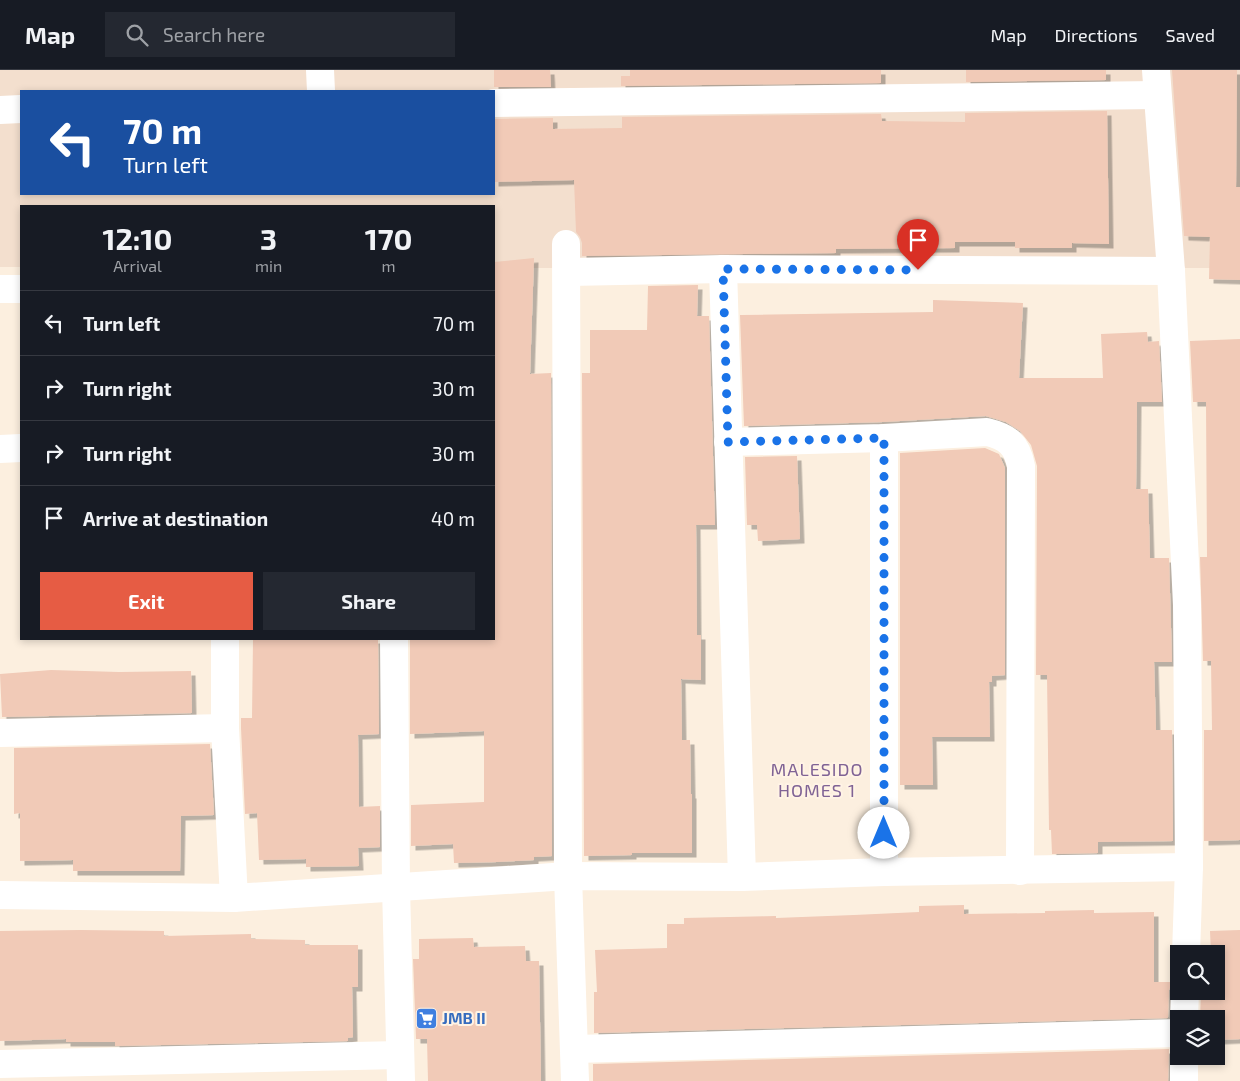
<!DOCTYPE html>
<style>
:root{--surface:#171b24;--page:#242831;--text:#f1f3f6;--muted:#9ea1a6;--line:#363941;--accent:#e65c44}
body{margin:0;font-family:"Exo 2",sans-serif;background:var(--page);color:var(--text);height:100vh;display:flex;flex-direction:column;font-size:19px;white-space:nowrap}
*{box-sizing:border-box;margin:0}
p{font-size:16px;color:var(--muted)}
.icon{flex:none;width:28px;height:28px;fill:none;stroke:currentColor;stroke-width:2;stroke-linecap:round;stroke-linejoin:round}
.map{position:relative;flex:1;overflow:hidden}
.sheet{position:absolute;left:20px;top:135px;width:475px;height:435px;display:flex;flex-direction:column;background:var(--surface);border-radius:0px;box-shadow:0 2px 8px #0003}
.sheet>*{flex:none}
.guide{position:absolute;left:20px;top:20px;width:475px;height:105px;border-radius:0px;box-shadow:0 2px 8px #0003;background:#1a4fa0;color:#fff;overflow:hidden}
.tools{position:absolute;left:1170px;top:875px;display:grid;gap:10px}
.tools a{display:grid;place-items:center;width:55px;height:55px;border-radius:0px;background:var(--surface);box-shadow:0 2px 8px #0003;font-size:25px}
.pin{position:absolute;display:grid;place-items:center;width:42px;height:42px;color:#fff;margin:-51px -21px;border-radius:50% 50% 50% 0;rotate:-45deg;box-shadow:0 0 5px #0007}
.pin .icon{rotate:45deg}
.me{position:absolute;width:55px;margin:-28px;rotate:0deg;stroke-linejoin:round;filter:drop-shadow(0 0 4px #0008)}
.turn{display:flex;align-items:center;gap:18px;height:105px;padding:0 20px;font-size:22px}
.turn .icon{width:65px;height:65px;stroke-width:2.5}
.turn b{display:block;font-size:35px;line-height:42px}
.eta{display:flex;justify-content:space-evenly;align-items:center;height:85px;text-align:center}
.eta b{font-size:30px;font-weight:700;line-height:35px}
.primary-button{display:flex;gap:10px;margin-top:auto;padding:10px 20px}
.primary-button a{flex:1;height:58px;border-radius:0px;background:var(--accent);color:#fff;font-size:20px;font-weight:700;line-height:58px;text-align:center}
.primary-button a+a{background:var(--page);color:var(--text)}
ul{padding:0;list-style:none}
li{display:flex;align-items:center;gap:15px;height:65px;padding:0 20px;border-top:1px solid var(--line)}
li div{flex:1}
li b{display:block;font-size:19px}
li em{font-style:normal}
header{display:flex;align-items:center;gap:30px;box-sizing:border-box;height:70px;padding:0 25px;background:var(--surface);border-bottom:1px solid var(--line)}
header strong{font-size:24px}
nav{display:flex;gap:28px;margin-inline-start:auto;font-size:18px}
.search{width:350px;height:45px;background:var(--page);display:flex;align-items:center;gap:12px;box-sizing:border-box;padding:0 18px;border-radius:0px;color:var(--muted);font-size:19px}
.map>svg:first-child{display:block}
</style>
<header>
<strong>Map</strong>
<div class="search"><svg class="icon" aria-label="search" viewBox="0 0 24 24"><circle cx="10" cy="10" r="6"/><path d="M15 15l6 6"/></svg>Search here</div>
<nav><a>Map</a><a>Directions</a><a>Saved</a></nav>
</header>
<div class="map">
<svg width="1240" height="1011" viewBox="0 0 1240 1011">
<defs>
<filter id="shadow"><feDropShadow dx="4.5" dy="4.5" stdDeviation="0" flood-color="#0004"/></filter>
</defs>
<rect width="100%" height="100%" fill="#fcefdf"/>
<path fill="#f3dfce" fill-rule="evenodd" d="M0,0H1240V198H494V136H21V197H0ZM21,21H494V124H21Z"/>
<g fill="#f1cab7" filter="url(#shadow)">
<path d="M494,0H550L551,17H494Z"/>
<path d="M630,0H881V13L621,16V6H630Z"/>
<path d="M966,0H1106V10L966,12Z"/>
<path d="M1172,0H1237L1236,117H1240V210L1209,209L1210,167L1184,166Z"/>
<path d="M1107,41L1109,174L1072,173V178H1015V172H955V178L836,179V183L582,186V173L580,167L576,162L574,110L494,112V49L553,48V59L622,58V47L881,44L882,51L965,52V43Z"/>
<path d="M534,188L530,304L551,303L552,786L534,787V790L497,792L454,793L453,774L411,776V735L484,732V661L410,664V569H494V192Z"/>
<path d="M698,215L697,246H709L715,455H696L697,565H701V610L681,609L682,670H690L691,724H692V783H632V785L584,786L582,303H590V260H647L648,216Z"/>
<path d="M933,230L1023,233L1019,308H1103L1101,264L1147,262L1148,272L1159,271L1162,332H1137L1136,419H1148L1150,488H1169L1172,592H1154L1156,660H1172L1173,771L1098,772V783L1052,784L1051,760H1049L1047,605H1036L1037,396L1031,375L1020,361L1006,352L986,346L883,352L744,356L740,245L933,242Z"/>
<path d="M1240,269V770L1204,771V660H1212L1211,591H1203L1200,487H1207L1206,332H1193L1190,271Z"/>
<path d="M985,378L999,384L1005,398V605L992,606V612H989L990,667H932L933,715H900V383Z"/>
<path d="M797,386L800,469L758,471L757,455H747L745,387Z"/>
<path d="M253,569H378L379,664L358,665L359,737L380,736V777L358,778L359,796L306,797V789L259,790L257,743L245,744L241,658V648H252Z"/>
<path d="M51,600L119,602L191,601L192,643L2,647L0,604Z"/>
<path d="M210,674L214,745L181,746L180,801H73V790L20,791V743L14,744V678Z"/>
<path d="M964,835V844L1045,843V841L1094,840V843L1154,842V912H1173L1169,920L1168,948L594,963V922H597L595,880L667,878V854H684V848L776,846V848L854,845L919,842V836Z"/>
<path d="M81,860L164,861V866L251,864V869L305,870V875H358V917H352L353,967L348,968V971L115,976V972H66V969L0,971V861Z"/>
<path d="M1240,860V969L1216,970V949H1200L1201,921H1216V884H1211L1210,861Z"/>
<path d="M473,868L474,877L525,876L526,891H539L541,1011H428L427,969H416L413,889H419V869Z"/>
<path d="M1169,979L1168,1011H593V994Z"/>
</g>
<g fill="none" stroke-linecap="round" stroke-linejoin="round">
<g stroke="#fff" stroke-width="28">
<path d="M320,0L321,21"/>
<path d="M1156,0L1171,201L1187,535L1189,797L1186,884"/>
<path d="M494,33L1157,25"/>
<path d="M0,40L21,39"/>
<path d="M566,174L568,806L575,1011"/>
<path d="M723,199L742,807"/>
<path d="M568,202L723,199L1171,201"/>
<path d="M0,219H21"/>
<path d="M884,368V802"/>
<path d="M728,372L884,368L987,362C1008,367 1017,375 1021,396L1020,801"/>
<path d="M0,379L21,378"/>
<path d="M225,569V658L234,828"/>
<path d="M394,569L396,817L401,1011"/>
<path d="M0,663L225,658"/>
<path d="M0,825L234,828L568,806L742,807L884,802L1189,797"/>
<path d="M1184,949L1185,921"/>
<path d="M575,979L1179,963"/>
<path d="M1184,986V1011"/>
<path d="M0,994L400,985"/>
</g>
</g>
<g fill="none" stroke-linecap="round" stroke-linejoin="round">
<path stroke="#1a73e8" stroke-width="9" stroke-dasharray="0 16.2" d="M884,763V368L728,372L723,199L918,200"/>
</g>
<defs>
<symbol id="supermarket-square" viewBox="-11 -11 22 22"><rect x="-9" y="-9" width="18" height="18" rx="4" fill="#3f7fe0" stroke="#fff3e5"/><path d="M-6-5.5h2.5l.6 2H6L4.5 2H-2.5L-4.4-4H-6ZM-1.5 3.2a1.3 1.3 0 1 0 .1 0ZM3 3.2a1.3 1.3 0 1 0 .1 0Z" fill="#fff"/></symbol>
</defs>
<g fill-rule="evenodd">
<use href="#supermarket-square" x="414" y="936" width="25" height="25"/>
</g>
<g text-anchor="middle" stroke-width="4" stroke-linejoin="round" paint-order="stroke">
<g font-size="16" font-weight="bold" fill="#366cbe" stroke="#fff3e5" text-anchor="start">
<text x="442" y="954">JMB II</text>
</g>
<g font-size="18" letter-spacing="1" fill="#806395" stroke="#fff3e5">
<text x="817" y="706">MALESIDO<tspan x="817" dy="21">HOMES 1</tspan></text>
</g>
</g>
</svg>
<div class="tools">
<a><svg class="icon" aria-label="search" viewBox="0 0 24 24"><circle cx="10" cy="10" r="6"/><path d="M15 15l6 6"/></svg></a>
<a><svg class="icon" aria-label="layers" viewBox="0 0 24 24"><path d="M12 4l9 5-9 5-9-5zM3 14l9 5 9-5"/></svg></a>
</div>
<div class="pin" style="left:918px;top:200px;background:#d93025"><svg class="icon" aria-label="arrive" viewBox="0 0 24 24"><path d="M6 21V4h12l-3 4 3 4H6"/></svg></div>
<svg class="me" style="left:884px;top:763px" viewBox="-20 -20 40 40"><circle r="19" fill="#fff"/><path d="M0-13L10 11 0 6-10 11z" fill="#1a73e8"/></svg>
<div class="guide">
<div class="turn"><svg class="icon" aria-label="left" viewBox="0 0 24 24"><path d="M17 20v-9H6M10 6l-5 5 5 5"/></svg><div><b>70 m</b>Turn left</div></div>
</div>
<section class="sheet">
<div class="eta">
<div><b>12:10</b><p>Arrival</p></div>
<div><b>3</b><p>min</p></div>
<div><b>170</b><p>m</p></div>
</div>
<ul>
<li><svg class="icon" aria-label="left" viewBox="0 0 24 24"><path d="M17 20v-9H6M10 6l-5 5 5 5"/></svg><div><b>Turn left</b></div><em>70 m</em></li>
<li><svg class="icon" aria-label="right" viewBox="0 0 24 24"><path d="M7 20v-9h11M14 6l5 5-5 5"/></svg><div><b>Turn right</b></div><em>30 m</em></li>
<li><svg class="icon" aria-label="right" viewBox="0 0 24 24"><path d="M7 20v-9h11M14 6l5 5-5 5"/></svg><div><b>Turn right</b></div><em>30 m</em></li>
<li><svg class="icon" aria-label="arrive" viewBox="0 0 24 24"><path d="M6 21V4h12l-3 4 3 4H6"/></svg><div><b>Arrive at destination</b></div><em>40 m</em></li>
</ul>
<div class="primary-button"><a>Exit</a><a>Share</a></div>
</section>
</div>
